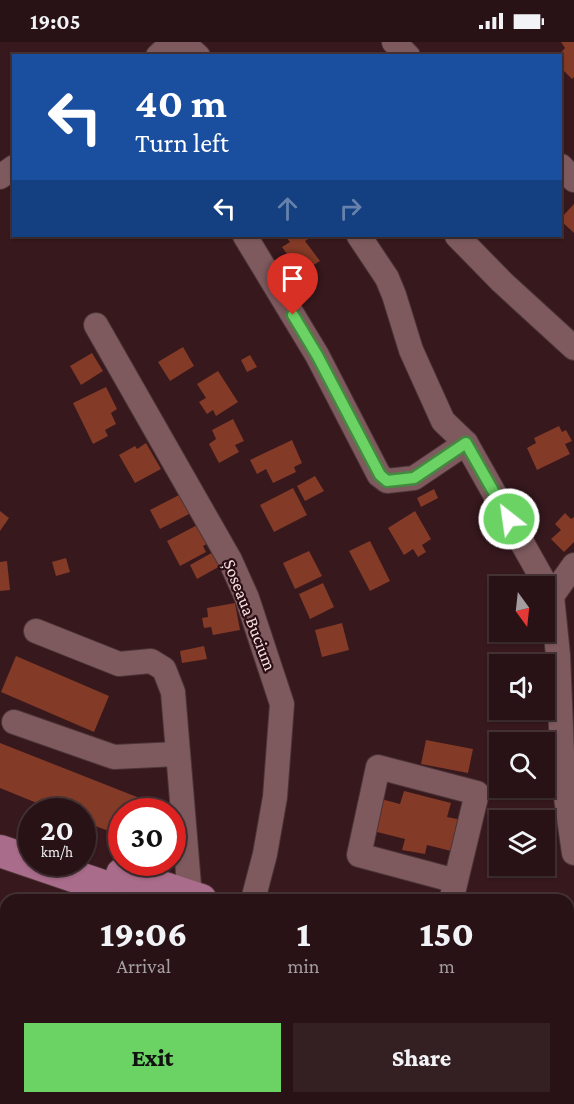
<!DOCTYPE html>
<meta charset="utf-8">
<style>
:root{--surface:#281216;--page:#342023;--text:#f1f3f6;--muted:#a59ea1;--line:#443235;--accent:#6ad364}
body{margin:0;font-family:"Crimson Pro",serif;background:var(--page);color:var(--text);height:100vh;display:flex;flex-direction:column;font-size:22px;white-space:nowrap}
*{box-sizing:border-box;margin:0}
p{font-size:20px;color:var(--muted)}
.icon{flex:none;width:33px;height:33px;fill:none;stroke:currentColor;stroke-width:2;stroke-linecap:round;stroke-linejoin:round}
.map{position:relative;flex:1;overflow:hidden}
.details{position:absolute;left:0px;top:852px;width:574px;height:210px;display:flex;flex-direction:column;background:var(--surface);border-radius:18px 18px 0 0;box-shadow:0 2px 4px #0004,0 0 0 2px var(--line)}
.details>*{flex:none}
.banner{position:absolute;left:12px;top:12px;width:550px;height:183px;border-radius:0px;box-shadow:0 2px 4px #0004,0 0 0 2px var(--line);background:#1a4fa0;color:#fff;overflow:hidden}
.needle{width:39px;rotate:165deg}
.controls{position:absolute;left:489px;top:534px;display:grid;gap:12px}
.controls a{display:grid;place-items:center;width:66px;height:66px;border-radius:0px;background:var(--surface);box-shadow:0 2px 4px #0004,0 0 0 2px var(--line);font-size:30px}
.speed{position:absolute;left:18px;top:756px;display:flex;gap:12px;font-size:30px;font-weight:700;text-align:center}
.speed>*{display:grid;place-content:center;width:78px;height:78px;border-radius:50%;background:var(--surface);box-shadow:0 2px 4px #0004,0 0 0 2px var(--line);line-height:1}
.speed small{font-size:15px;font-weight:400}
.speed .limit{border:9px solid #d22;background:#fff;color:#111}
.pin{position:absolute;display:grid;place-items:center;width:51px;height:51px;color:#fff;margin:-62px -26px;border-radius:50% 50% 50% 0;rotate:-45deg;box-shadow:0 0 6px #0007}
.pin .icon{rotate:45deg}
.me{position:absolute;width:66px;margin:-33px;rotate:330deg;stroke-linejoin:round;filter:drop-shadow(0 0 4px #0008)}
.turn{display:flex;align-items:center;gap:21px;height:126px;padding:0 24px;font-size:27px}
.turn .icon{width:78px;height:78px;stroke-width:2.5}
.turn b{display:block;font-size:42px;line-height:51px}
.lanes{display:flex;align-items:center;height:57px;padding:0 24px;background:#0003;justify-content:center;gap:30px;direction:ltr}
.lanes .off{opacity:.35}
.eta{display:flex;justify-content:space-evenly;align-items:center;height:102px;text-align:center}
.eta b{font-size:36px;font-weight:800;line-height:42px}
.action{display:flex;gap:12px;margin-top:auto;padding:12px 24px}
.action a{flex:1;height:69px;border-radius:0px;background:var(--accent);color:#111;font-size:24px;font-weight:800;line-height:69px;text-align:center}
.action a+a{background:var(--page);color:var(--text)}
.status{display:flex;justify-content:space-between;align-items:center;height:42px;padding:0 30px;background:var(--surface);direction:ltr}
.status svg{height:16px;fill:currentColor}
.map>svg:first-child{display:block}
</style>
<div class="status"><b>19:05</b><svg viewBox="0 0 49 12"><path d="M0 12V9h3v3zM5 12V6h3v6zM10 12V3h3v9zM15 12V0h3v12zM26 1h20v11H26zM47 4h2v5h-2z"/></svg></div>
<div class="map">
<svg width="574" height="1062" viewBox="0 0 574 1062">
<rect width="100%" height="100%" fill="#36181d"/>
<g fill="#833a26">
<path d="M561,0H574V35L572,37L561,26V14H558L565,6Z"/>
<path d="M574,162V191L561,179V176Z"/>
<path d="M285,194H309L310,196L305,199L320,219L312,224L309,219L304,222L301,217L294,222L282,205L290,200Z"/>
<path d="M183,305L194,324L170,339L158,320Z"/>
<path d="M92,311L103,329L81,343L70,324Z"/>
<path d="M250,313L257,325L247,330L241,318Z"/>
<path d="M218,329L238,360L216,374L213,368L207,372L199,360L206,356L197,342Z"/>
<path d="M106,345L117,367L111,371L116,382L105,388L108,394L93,402L73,361Z"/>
<path d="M233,377L244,399L235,403L239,410L219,421L209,402L216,397L212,388Z"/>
<path d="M559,384L562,390L566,388L572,399L565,402L570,412L537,428L527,406L536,401L534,396Z"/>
<path d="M292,398L302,421L294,425L296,430L273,441L266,427L257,432L250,418Z"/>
<path d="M146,401L161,427L135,441L119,413L135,404L137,407Z"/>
<path d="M315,434L324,449L305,459L297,444Z"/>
<path d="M293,446L307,473L274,490L260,463Z"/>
<path d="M434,447L438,456L421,465L417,456Z"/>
<path d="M181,452L191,471L160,487L150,468Z"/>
<path d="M0,469L9,476L0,489Z"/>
<path d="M415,469L431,497L422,503L426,510L418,515L413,507L404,513L388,486Z"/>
<path d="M565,471L571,477L574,475V500L564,510L551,497L561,488L555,482Z"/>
<path d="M201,481L211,500L203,504L206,510L180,524L167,499Z"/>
<path d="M370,499L390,539L370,549L349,509Z"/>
<path d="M215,509L222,523L197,537L190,523Z"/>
<path d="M309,509L322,534L295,547L283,521Z"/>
<path d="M66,516L70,530L56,534L52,520Z"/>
<path d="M7,519L10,548L0,549V520Z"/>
<path d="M323,541L334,565L310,577L299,552Z"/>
<path d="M235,561L240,588L213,593L211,585L204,586L202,576L208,575L207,566Z"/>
<path d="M342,581L349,608L322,615L315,588Z"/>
<path d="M204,604L207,617L182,621L180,609Z"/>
<path d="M16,614L109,654L94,690L1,650Z"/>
<path d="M426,698L473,707L468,731L421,722Z"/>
<path d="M0,701L170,768L169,770H122V794L82,779V770H59L0,746Z"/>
<path d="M404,749L451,761L447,775L467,779L459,811L427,803L425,812L402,808L405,797L373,789L381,757L400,762Z"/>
<path d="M200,1056H246L245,1062H217L199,1059Z"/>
<path d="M456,1056H534L533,1062H455Z"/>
</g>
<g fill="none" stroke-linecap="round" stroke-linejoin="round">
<defs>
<g id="minor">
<path d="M182,0L198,14"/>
<path d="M394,0L408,14"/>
<path d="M158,14L173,0"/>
<path d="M561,124L574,138"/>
<path d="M0,135L14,125"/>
<path d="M245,194L317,313L379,433L387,439L414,436L466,401"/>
<path d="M359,194L387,236L394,253L411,308L443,379L466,401L552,554"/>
<path d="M457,194L502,240L574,306"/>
<path d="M96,283L230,518L247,556L282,662L275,755L265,812L253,858"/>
<path d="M574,523L552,554L558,613L563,734L574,811"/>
<path d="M36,589L119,622L151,619L164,627L173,650L189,843L184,858"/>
<path d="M14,680L114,715L178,712"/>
<path d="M453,858L452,855L477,751L378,725L359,813L456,839"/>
<path d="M568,958L574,941"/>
</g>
<g id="major">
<path d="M0,809L144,858"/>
<path d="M122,832L201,858"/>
<path d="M568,984L574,986"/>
</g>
</defs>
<use href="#minor" stroke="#4c3437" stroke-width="26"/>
<use href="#major" stroke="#4c3437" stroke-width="34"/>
<path stroke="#75595e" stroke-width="3" stroke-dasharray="4.5 3" stroke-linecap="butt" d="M551,1062L552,1056"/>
<use href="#minor" stroke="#7e5a5e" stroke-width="24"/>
<use href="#major" stroke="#a96c8a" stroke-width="32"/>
</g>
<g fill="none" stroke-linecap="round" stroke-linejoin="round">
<defs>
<path id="route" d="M293,273L317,313L380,433L387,439L414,436L466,401L509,477"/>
</defs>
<use href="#route" stroke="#458941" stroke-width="15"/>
<use href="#route" stroke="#6ad364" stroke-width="10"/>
</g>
<g text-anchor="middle" stroke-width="4.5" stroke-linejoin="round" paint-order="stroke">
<g font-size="18" fill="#f6e0e2" stroke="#2b0e14">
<text transform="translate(250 573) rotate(69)" y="6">Șoseaua Bucium</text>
</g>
</g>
</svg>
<div class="controls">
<a><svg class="needle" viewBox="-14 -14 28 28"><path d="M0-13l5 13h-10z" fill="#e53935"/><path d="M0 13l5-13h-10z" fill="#a59ea1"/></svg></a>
<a><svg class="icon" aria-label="sound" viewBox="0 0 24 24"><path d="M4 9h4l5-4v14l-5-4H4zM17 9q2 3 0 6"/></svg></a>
<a><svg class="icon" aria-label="search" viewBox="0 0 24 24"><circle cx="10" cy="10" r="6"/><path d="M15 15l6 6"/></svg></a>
<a><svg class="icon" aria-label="layers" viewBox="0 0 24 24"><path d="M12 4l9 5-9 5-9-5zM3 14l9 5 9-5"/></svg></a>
</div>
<div class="speed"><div>20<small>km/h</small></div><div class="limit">30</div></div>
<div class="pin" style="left:293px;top:273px;background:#d93025"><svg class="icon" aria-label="arrive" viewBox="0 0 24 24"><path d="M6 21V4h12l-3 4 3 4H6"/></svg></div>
<svg class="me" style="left:509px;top:477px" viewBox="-20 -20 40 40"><circle r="17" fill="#6ad364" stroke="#fff" stroke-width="3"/><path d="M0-11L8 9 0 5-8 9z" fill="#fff"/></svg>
<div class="banner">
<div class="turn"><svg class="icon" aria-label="left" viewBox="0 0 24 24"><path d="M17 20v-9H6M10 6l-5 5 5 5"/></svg><div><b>40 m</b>Turn left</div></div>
<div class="lanes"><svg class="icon" aria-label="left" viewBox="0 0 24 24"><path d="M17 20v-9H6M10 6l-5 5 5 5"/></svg><svg class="icon off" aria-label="ahead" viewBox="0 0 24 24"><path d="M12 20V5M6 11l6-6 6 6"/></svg><svg class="icon off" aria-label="right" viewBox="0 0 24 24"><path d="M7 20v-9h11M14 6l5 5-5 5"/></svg></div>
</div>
<section class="details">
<div class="eta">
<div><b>19:06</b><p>Arrival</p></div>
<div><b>1</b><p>min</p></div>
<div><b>150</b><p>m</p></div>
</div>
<div class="action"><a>Exit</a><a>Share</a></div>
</section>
</div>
